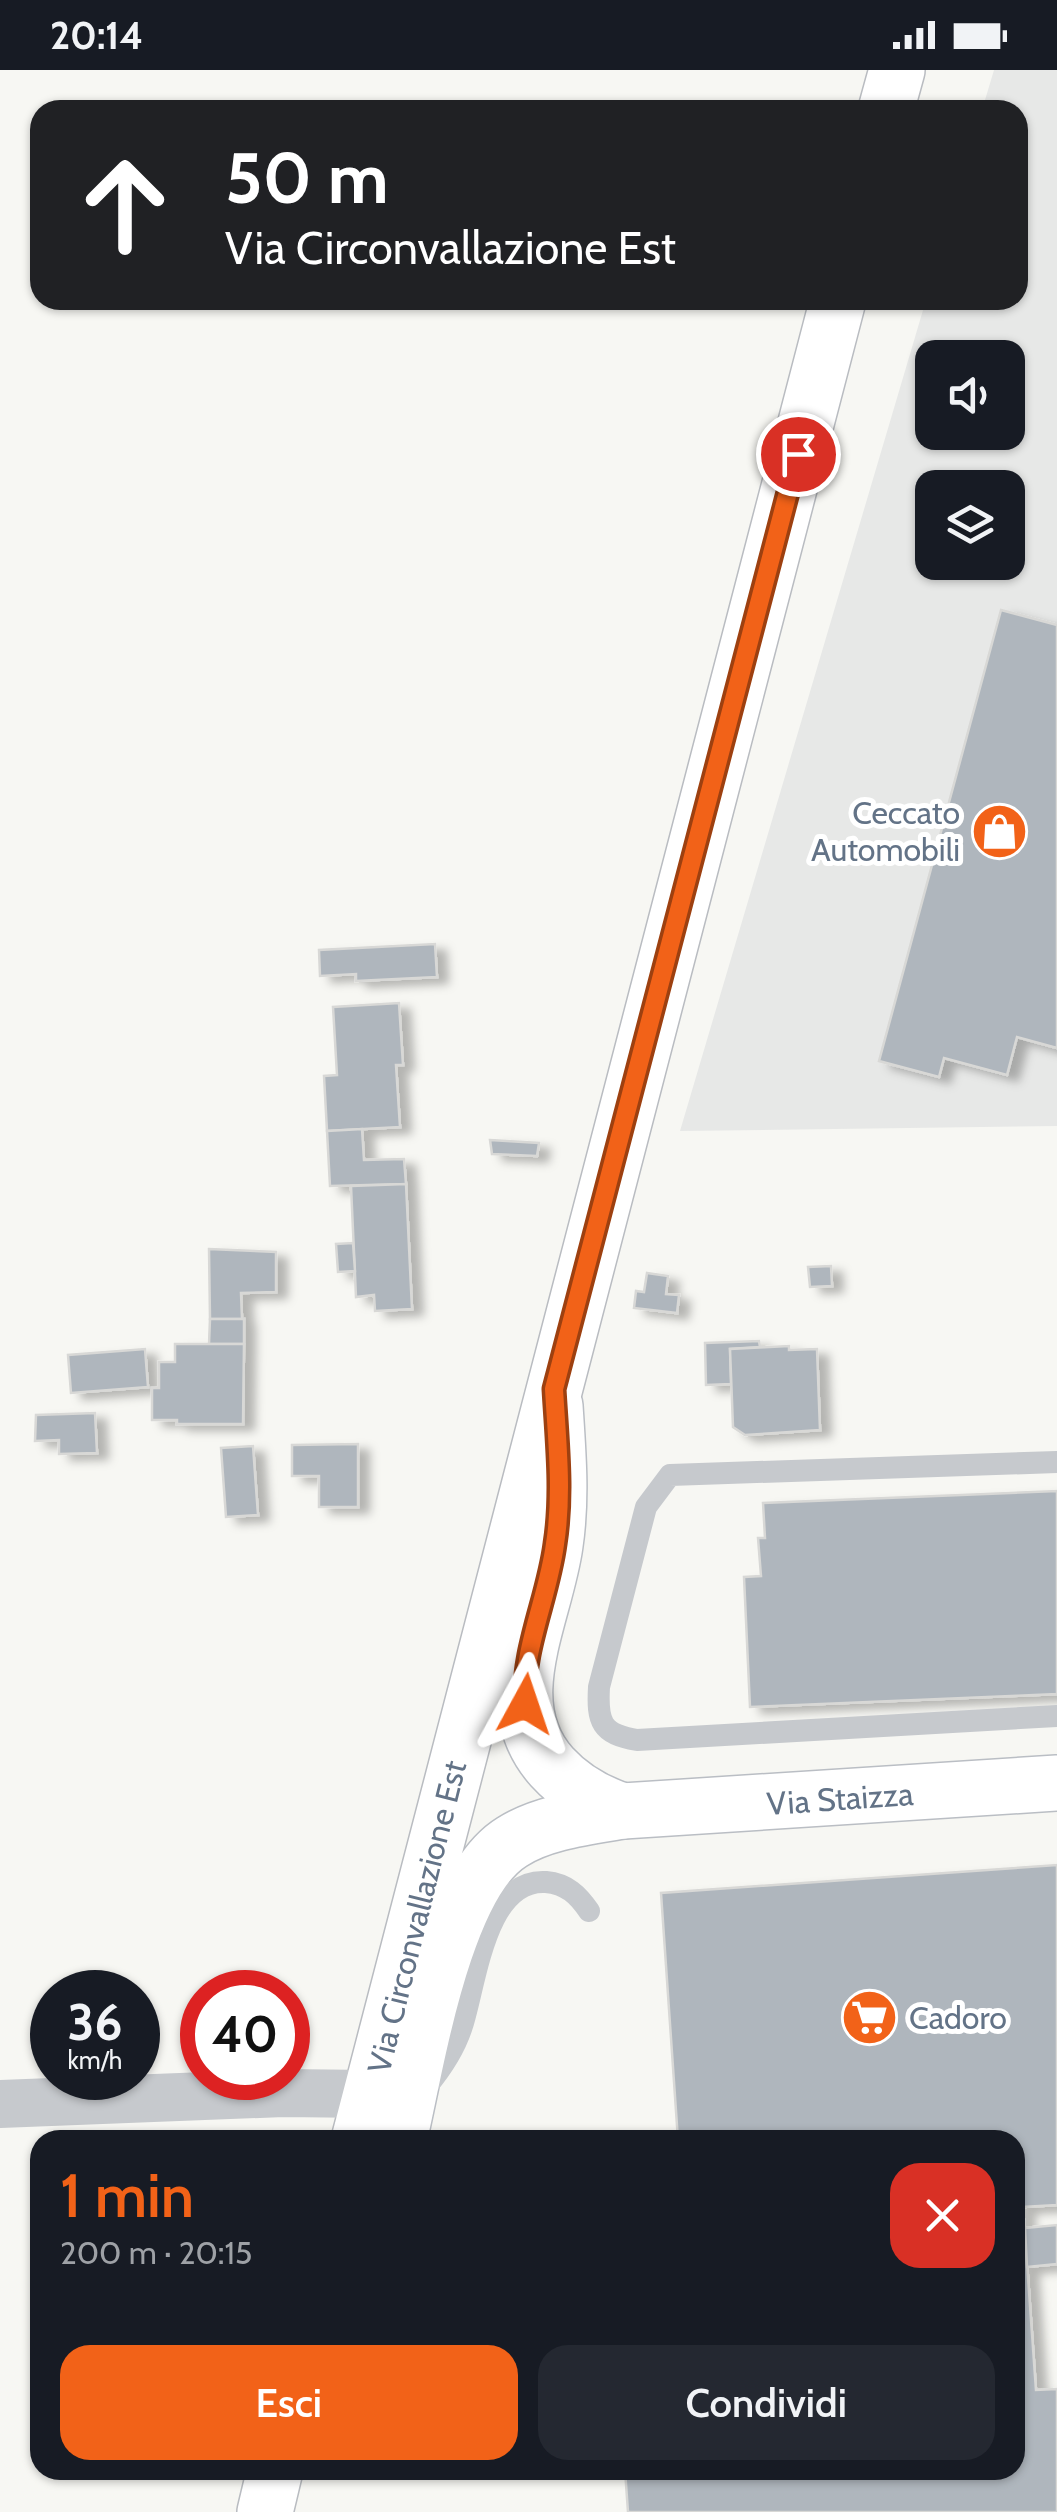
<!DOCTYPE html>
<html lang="it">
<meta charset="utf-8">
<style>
:root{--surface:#171b24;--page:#242831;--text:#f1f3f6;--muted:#9ea1a6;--accent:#f26218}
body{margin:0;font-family:Cabin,sans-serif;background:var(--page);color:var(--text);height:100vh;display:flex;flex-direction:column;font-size:38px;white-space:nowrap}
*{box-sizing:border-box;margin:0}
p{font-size:32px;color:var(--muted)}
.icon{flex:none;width:55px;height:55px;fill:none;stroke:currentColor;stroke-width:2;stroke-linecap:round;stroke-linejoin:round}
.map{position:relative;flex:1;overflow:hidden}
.details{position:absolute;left:30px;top:2060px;width:995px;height:350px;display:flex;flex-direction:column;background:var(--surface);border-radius:30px;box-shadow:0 2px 8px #0004}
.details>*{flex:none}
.guide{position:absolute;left:30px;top:30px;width:998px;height:210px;border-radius:30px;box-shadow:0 2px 8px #0004;background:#202124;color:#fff;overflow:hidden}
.buttons{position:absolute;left:915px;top:270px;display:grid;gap:20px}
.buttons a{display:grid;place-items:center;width:110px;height:110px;border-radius:20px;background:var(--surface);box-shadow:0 2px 8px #0004;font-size:50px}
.speed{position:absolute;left:30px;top:1900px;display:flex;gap:20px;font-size:50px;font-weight:700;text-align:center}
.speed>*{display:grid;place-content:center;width:130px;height:130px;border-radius:50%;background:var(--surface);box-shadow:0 2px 8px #0004;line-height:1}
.speed small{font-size:25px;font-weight:400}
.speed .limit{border:15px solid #d22;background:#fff;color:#111}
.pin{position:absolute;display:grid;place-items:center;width:85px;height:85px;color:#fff;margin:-42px;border:5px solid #fff;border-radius:50%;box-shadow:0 2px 10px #0007}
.me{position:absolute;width:110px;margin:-55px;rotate:5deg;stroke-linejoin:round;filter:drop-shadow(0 0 8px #0008)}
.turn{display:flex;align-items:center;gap:35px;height:210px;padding:0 30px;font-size:45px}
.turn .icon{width:130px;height:130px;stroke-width:2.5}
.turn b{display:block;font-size:70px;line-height:85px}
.round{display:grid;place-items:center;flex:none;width:105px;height:105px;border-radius:30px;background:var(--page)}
.head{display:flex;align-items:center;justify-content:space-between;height:170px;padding:0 30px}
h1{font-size:60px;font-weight:600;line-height:75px;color:var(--accent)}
.primary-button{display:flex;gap:20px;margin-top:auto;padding:20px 30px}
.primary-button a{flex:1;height:115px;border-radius:30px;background:var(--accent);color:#fff;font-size:40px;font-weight:600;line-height:115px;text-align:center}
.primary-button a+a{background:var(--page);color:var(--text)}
.status{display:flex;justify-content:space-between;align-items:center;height:70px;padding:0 50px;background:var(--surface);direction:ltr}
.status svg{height:28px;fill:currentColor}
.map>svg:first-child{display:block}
</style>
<div class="status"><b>20:14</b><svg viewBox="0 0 49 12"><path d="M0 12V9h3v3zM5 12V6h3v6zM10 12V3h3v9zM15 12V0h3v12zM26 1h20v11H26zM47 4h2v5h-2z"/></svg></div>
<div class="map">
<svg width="1057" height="2442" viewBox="0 0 1057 2442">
<defs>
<filter id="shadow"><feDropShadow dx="11" dy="6" stdDeviation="5" flood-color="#0004"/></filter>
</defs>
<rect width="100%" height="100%" fill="#f7f7f3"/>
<path fill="#e7e8e7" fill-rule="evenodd" d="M994,0H1057V1056L680,1061L926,230H1018V40H982ZM932,288H1008V362H932ZM932,418H1008V492H932Z"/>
<g fill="#afb6bd" stroke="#d8d8d6" stroke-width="2.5" filter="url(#shadow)">
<path d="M1001,540L1057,555V978L1017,967L1007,1005L944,988L939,1007L879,991Z"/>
<path d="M435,874L437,907L356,911V904L320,906L319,880Z"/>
<path d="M399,933L403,995H396L400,1057L327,1061L324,1006L337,1005L333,937Z"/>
<path d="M362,1059L364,1090L404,1089L406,1114L330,1116L327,1061Z"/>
<path d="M490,1070L539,1073L537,1086L492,1084Z"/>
<path d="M406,1114L412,1239L375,1241L374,1225L356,1227L351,1116Z"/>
<path d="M353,1173L355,1201L338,1202L336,1174Z"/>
<path d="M209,1179L276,1182V1222L241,1223L242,1249H210Z"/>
<path d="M831,1196L832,1216L810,1217L808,1197Z"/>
<path d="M647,1203L668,1206L666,1224L679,1225L677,1243L634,1238L636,1221L644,1222Z"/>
<path d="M210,1249H244V1274H209Z"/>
<path d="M759,1271L760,1277L730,1279L731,1314L706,1315L705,1273Z"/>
<path d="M175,1274H244L243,1354H177V1350H152V1318H159V1292H175Z"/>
<path d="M789,1276V1280L817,1279L820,1360L745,1365L733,1357L730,1279Z"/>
<path d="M145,1279L148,1317L71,1323L68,1285Z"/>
<path d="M95,1343L97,1383L59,1384V1370L35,1371L36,1345Z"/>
<path d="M358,1374V1437H319V1406H292V1375Z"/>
<path d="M253,1376L258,1445L226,1447L221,1378Z"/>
<path d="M1057,1421V1624L750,1637L744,1507L761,1506L758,1468H765L763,1433Z"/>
<path d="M1057,1795V2135L1023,2137L1036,2320L1057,2319V2442H628L625,2400H1015V2070H678L661,1823Z"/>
<path d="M1057,2155V2194L1027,2197L1025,2158Z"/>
</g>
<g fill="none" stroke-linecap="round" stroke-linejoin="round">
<defs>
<g id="secondary">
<path d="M555,1336C558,1382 562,1429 555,1475C545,1547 494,1633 552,1697C572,1719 595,1732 623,1741"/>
<path d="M399,2070C417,1993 444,1814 512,1772C543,1752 588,1747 623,1741L1057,1713"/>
</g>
<g id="primary">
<path d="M886,40L897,0"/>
<path d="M359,2070L838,230"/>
<path d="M265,2442L275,2400"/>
</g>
</defs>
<use href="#secondary" stroke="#babec4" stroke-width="58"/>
<use href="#primary" stroke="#b9bcc1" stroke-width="58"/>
<g stroke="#c6c9cd" stroke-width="22">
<path d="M1057,1392L670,1405L646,1437L599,1617C597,1652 601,1664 637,1670L1057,1646"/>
<path d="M427,2016C442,1998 455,1978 462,1956C476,1913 485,1808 546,1812C567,1814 578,1825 589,1841"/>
</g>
<path stroke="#c6c9cd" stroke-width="48" d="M0,2034L283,2023L371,2024"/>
<use href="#secondary" stroke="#fff" stroke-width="55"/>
<use href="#primary" stroke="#fff" stroke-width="55"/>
</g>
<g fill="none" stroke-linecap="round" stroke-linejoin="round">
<defs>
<path id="route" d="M525,1634C522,1579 548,1528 555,1474C563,1423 557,1371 554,1319L798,384"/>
</defs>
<use href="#route" stroke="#9d4010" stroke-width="25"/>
<use href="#route" stroke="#f26218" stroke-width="18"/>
</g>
<defs>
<symbol id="shop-disc" viewBox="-11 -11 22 22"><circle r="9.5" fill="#f26218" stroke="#fff"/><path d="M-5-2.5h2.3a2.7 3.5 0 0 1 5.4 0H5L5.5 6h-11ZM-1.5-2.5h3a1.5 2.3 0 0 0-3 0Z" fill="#fff"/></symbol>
<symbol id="supermarket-disc" viewBox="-11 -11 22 22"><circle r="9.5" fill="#f26218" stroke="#fff"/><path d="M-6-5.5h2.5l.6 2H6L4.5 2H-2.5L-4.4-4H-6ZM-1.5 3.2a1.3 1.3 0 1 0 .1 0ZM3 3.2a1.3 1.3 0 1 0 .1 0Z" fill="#fff"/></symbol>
</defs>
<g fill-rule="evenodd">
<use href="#shop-disc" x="968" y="730" width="63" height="63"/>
<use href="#supermarket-disc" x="838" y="1916" width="63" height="63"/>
</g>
<g text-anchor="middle" stroke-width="10" stroke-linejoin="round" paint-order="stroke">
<g font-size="32" fill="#637387" stroke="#fff" text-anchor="end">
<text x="960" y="754">Ceccato<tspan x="960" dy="37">Automobili</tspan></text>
<text x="909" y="1959" text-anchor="start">Cadoro</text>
</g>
<g font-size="32" fill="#637387" stroke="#fff">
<text transform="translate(840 1729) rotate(-4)" y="11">Via Staizza</text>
<text transform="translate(417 1847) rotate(-76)" y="11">Via Circonvallazione Est</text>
</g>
</g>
</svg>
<div class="buttons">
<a><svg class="icon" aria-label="sound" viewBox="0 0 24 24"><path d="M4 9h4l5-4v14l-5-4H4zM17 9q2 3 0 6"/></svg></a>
<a><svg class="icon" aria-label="layers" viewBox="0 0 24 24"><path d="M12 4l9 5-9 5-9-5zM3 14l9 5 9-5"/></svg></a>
</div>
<div class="speed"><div>36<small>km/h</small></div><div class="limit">40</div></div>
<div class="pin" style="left:798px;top:384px;background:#d93025"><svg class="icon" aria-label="arrive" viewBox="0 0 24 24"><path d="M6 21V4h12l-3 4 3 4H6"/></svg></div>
<svg class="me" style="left:525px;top:1634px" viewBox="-20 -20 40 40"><path d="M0-17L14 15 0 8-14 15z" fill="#f26218" stroke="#fff" stroke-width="4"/></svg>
<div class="guide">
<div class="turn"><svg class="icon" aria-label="ahead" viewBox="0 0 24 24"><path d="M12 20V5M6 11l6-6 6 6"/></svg><div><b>50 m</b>Via Circonvallazione Est</div></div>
</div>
<section class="details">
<div class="head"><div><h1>1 min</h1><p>200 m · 20:15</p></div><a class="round" style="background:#d93025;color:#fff"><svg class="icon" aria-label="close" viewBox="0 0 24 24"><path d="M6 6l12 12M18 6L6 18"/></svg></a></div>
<div class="primary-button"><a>Esci</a><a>Condividi</a></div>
</section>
</div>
